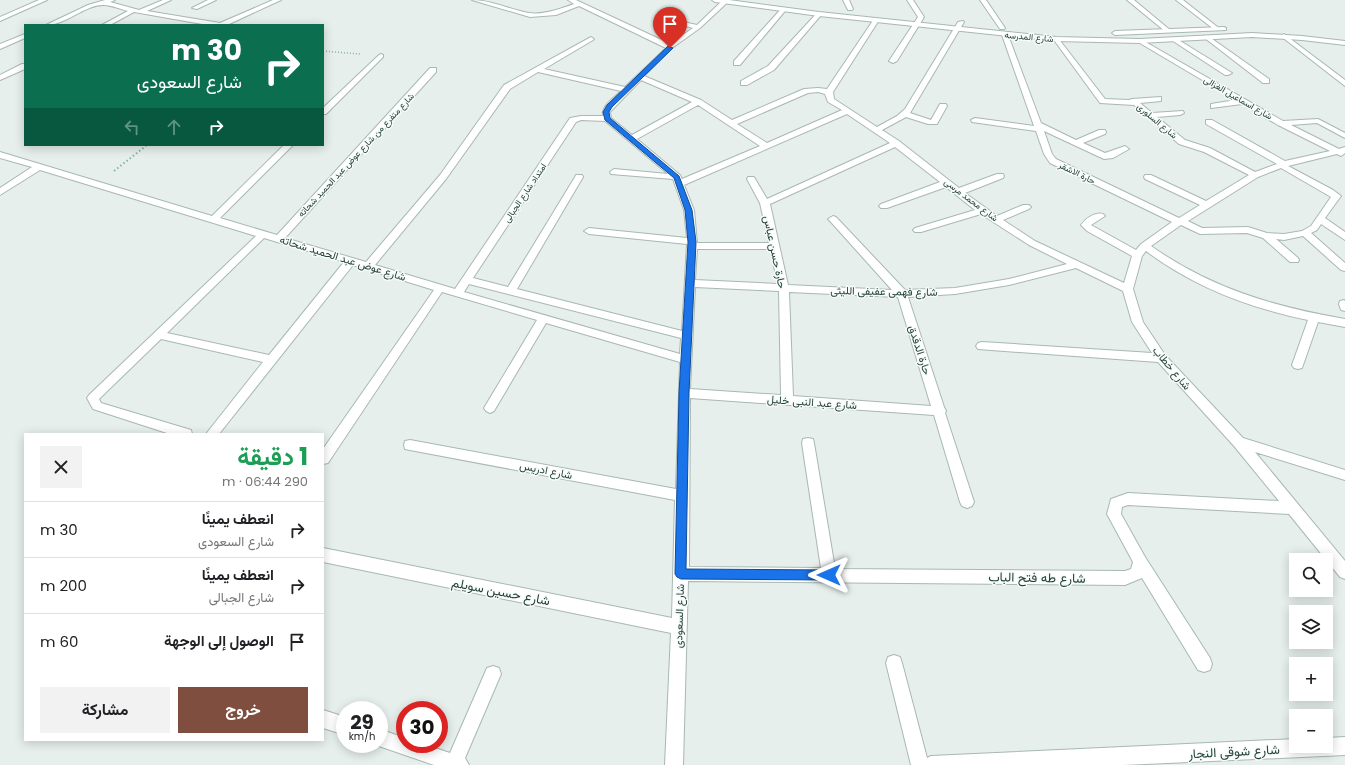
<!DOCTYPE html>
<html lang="ar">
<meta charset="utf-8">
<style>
:root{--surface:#fff;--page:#f2f2f2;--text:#202124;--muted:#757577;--line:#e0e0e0;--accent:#7f4e3f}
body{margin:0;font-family:Poppins,Vazirmatn,sans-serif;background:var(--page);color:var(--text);direction:rtl;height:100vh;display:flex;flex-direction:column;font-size:15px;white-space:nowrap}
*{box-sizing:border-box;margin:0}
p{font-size:13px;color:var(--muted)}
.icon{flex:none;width:22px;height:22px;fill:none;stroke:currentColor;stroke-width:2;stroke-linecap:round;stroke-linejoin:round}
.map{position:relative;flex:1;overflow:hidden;direction:ltr}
.details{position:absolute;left:24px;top:433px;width:300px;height:308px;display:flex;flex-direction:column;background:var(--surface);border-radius:0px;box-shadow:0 2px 10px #0003;direction:rtl}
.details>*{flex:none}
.hud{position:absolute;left:24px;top:24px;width:300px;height:122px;border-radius:0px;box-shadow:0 2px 10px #0003;direction:rtl;background:#0b6e4f;color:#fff;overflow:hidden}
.buttons{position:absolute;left:1289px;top:553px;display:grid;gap:8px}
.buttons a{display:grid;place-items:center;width:44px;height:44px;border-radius:0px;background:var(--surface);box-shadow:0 2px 10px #0003;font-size:20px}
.speed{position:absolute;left:336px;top:701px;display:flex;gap:8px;font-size:20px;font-weight:700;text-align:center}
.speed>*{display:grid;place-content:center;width:52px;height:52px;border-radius:50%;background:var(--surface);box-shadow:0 2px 10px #0003;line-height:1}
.speed small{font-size:10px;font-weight:400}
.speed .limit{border:6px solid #d22;background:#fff;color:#111}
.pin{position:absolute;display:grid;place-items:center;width:34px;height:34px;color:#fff;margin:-41px -17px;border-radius:50% 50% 50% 0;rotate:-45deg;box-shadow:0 0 4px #0007}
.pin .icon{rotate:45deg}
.me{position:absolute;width:44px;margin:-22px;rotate:270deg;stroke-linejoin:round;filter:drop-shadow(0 0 3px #0008)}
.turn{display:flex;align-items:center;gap:14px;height:84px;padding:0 16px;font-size:18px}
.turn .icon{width:52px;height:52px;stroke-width:2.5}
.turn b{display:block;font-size:28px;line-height:34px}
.lanes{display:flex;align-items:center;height:38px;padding:0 16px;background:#0003;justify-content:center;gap:20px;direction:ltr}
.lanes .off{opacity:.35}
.round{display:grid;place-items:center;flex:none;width:42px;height:42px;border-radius:0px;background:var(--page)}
.head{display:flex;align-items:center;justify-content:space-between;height:68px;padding:0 16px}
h1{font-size:24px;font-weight:700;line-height:30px;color:#1e9e55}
.primary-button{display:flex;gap:8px;margin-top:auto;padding:8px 16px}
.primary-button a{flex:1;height:46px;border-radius:0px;background:var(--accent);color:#fff;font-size:16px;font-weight:700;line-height:46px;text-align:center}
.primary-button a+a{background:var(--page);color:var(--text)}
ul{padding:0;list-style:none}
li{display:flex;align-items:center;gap:12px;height:56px;padding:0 16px;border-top:1px solid var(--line)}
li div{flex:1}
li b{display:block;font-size:15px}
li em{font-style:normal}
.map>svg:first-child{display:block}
</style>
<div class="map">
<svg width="1345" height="765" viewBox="0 0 1345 765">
<rect width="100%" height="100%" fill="#e6efeb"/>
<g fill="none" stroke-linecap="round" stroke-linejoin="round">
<defs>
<g id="minor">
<path d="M39,0H47L0,21V17Z"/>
<path d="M105,0H115L110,2L139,10L163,0H171L147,11L220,23L273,0H281L227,25H208L134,12L110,25H102L128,11C120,9 111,5 104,5C86,4 66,25 46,25L88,5Z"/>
<path d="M208,0H216L197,9L192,8Z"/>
<path d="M472,0C492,0 510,10 529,13C544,15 560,9 574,4L568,0H576L670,44L693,28L661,19V17L697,25L723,0H730L700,28L672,48L644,76L701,100L732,120L804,89L818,88L827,89L874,19H878L879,20L833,92L834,99L877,127L897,116L905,109L958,22L963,21L964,22L910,113L931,120L940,104H946L947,106L937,124H928L906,117L882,130L899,141L959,188L997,174H1003L1004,176L1003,178L965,193L997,216L1023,205H1029L1031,207L1029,209L1003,220L1035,241L1124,283L1132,256L1087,231L1081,225C1086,218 1095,212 1103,214L1105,216L1091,225L1136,250L1141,244L1172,222L1050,163L1044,154L1036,131L972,122L971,120L975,118L1034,126L1002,35L1003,34L1008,35L1041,123L1076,140L1099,130H1105L1106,132L1105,134L1083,143L1105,153L1125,146L1129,149L1113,158L1104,159L1044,131L1052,154L1056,159L1179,218L1200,205L1145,179L1144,177L1145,175H1151L1206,201L1249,175L1204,152L1179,144L1134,105L1100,103L1054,40V38H1058L1105,99L1129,100L1132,99L1161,97V101L1140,103L1152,113L1183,111L1184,113L1180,115L1157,117L1185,140L1210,148L1255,172L1277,164L1206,124V120H1212L1285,161L1330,151L1278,125L1242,104L1211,108V104L1236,100L1138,42V40H1142L1283,121L1318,119L1345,133V138L1317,123L1291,125L1339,149L1345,147V153L1341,156L1337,154L1288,166L1333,190L1341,196L1325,218L1345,232V240L1321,224L1317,230L1311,233L1345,263V271L1341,270L1303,236L1284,240L1276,239L1298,258L1299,260L1298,262H1290L1263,238L1247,233L1200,234L1181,225L1151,246C1210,288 1275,307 1345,319V327L1318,322L1302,368L1298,369L1294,368L1292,365L1308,320C1249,308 1194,287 1146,251L1142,256L1133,289L1143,322L1165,355L1243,438L1345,470V480L1255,452L1345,561V579L1340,577L1289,514L1128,505L1122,507L1121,514L1145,557L1210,658L1212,664L1210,670L1204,672L1198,670L1142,578L1125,585L688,581L683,765H665L671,633L323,562V548L672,618L675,500L410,450L405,449L404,445L405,441L410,440L676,489L680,362L546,323L494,411L490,413L486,411L484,408L537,320L442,292L328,463L323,464V449L434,290L353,265L219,434H206L263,362L161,339L99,399L101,403L191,430L192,434H170L93,409L87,398L89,395L256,236L40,170L0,195V188L32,167L0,158V152L212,216L284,145H293L220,218L277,235L430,68H436V72L285,238L366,262L440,175L504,85L591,37L594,39L593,40L544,69L625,87L666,48L579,6L556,15L530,17ZM538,72L621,91C614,98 601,106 603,116H581L570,118L455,289L375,265L446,179L510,89ZM641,80L692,102L632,135L611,118L610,112ZM818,92L825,94L828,102L842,110L767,143L737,124L808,93ZM698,105L760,146L682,179L680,175L637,139ZM847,114L890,143L767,199L754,177H748L747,179L760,203L769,243H697L694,210L684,185ZM581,120L605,121L668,174L614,169L610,172L611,174L673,179L684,210L687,238L589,228L584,231L589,234L687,244L682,331L517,289L583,177L582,175H576L575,177L508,287L473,278L576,122ZM895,147L940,182L881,204L879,206L881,208H887L946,187L975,210L915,228L913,230L915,232H921L981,214L1029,245L1067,264L1009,279L955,288L905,290L836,217L833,216L828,219L830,221L892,290L788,285L770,204ZM1281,168L1331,197L1311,226L1302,231L1284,234L1267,233L1248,227L1202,228L1188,221L1258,177ZM264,238L344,262L269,355L167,333ZM697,249H770L778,284L695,280ZM1076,268L1123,291L1132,322L1152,353L982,342L978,343L976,346L978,349L1158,362L1234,446L1279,501L1128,493L1111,499L1107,514L1133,562L1131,569L1125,571L835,569L814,443L813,439L808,438L803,439L802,443L821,568L689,567L690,398L934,415L960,502L962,506L967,508L972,506L974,502L945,413L946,411L944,407L908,297L955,294L1009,285ZM469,284L681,338L680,354L464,292ZM695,287L779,291L781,395L690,389ZM789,292L898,297L931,406L793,396Z"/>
<path d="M843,0H849L853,9L852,10H848Z"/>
<path d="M907,0H913L924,17L897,61L893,63L889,61L918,17Z"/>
<path d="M980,0H986L1005,28L1004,29H1000Z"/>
<path d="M1127,0H1134L1170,30V32H1166Z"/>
<path d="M1176,0H1183L1220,29L1215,30Z"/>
<path d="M783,8L785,9V11L740,65H734V61L781,9Z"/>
<path d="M817,13L822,14L774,70L747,85H741V81L768,66Z"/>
<path d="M25,34V38L0,49V44Z"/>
<path d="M1284,34L1345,80V86L1282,37L1281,36Z"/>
<path d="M1208,36L1269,79V83H1263L1206,39L1205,38Z"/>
<path d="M1173,39H1177L1232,73L1228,75H1225L1173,41Z"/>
<path d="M381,54L383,55V57L326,114H323V108L379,55Z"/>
<path d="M22,64H25V69L0,80V75Z"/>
<path d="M1344,300L1345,301V311L1341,310L1339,304L1340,301Z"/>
<path d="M894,655L900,657L902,663L927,758L931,756L1296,739V746H1326V738L1345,737V755L1123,765H911L886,663L888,657Z"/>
<path d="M493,666L499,668L501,674L465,758L469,765H434L373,744H379V729L405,738V744H423L450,753L487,668Z"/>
<path d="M323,710L345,717V735L323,728Z"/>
</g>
<g id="tertiary">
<path d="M712,0H729L819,12L1056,37L1140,39L1252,33L1302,36L1345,41V45L1302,40L1252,37L1140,43L1056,41L819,16L715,2Z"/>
<path d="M1224,27L1226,28V30L1115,35L1112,33L1115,31Z"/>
</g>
</defs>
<use href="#minor" stroke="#a8b8b2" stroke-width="2"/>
<use href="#tertiary" stroke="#a8b8b2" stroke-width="2"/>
<path stroke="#86b3a5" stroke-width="1.5" stroke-dasharray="1 2" stroke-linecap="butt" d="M323,51L360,54"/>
<path stroke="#86b3a5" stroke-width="2" stroke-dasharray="1.5 2.5" stroke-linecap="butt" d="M114,171L147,145"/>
<use href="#minor" fill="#fff" fill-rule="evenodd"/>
<use href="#tertiary" fill="#fff" fill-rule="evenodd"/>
</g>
<path fill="#1a73e8" stroke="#114b97" d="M668,46L673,48L612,107L609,112L610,118L679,176L692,210L696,242L689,393L686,569L829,570L833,571L835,575L833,578L829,580L681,579L677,577L675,574L679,393L688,242L685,210L674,178L605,120L603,112L607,105Z"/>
<g text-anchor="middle" stroke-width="3" stroke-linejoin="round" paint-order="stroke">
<g font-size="9" fill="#24423a" stroke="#f7fbf9">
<text transform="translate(1029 37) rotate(5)" y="3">شارع المدرسه</text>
<text transform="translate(1238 98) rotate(30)" y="3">شارع اسماعيل الغزالى</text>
<text transform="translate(1157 121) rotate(40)" y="3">شارع السلورى</text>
<text transform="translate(356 155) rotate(-47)" y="3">شارع متفرع من شارع عوض عبد الحميد شحاته</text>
<text transform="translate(1077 173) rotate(26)" y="3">حارة الاشقر</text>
<text transform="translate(525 193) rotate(-56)" y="3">امتداد شارع الجبالى</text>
<text transform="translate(971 200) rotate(37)" y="3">شارع محمد مرسى</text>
</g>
<g font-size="11" fill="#24423a" stroke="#f7fbf9">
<text transform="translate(775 252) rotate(78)" y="4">حارة حسن عباس</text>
<text transform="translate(343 258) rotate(17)" y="4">شارع عوض عبد الحميد شحاته</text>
<text transform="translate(884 291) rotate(1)" y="4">شارع فهمى عفيفى الليثى</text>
<text transform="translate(920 350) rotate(72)" y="4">حارة الدقدق</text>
<text transform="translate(1172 368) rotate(50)" y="4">شارع خطاب</text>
<text transform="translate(812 402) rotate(4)" y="4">شارع عبد النبى خليل</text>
<text transform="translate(546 470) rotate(11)" y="4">شارع ادريس</text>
<text transform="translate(679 616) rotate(-88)" y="4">شارع السعودى</text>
</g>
<g font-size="13" fill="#24423a" stroke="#f7fbf9">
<text transform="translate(1037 577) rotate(1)" y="5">شارع طه فتح الباب</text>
<text transform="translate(501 591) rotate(11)" y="5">شارع حسين سويلم</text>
<text transform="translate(1234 751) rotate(-3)" y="5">شارع شوقى النجار</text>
</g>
</g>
</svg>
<div class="buttons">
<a><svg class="icon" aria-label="search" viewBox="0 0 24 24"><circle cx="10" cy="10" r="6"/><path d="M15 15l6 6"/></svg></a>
<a><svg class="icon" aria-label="layers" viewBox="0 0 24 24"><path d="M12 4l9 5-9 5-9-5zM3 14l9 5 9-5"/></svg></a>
<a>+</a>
<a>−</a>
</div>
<div class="speed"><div>29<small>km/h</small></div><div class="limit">30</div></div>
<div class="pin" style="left:670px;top:48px;background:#d93025"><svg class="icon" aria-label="arrive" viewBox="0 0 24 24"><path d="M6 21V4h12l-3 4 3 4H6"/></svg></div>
<svg class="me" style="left:829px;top:575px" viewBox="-20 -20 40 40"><path d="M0-17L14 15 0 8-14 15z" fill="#1a73e8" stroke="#fff" stroke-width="4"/></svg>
<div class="hud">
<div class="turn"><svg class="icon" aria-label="right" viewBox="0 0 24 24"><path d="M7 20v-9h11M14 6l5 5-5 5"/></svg><div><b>30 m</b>شارع السعودى</div></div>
<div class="lanes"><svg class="icon off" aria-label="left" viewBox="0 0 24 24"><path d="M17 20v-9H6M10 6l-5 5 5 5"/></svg><svg class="icon off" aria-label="ahead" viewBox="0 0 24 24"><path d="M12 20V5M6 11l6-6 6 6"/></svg><svg class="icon" aria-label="right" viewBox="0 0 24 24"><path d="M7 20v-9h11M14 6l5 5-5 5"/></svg></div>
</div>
<section class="details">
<div class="head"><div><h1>1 دقيقة</h1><p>290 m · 06:44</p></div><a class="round"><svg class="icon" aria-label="close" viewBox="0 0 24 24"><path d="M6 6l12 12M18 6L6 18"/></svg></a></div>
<ul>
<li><svg class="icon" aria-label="right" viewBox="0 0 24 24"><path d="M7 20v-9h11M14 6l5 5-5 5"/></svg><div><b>انعطف يمينًا</b><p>شارع السعودى</p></div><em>30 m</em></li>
<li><svg class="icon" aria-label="right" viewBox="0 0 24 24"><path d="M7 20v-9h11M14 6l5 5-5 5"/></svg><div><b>انعطف يمينًا</b><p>شارع الجبالى</p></div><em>200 m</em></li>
<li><svg class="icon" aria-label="arrive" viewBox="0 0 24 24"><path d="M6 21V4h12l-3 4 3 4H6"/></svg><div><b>الوصول إلى الوجهة</b></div><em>60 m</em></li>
</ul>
<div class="primary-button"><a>خروج</a><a>مشاركة</a></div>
</section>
</div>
